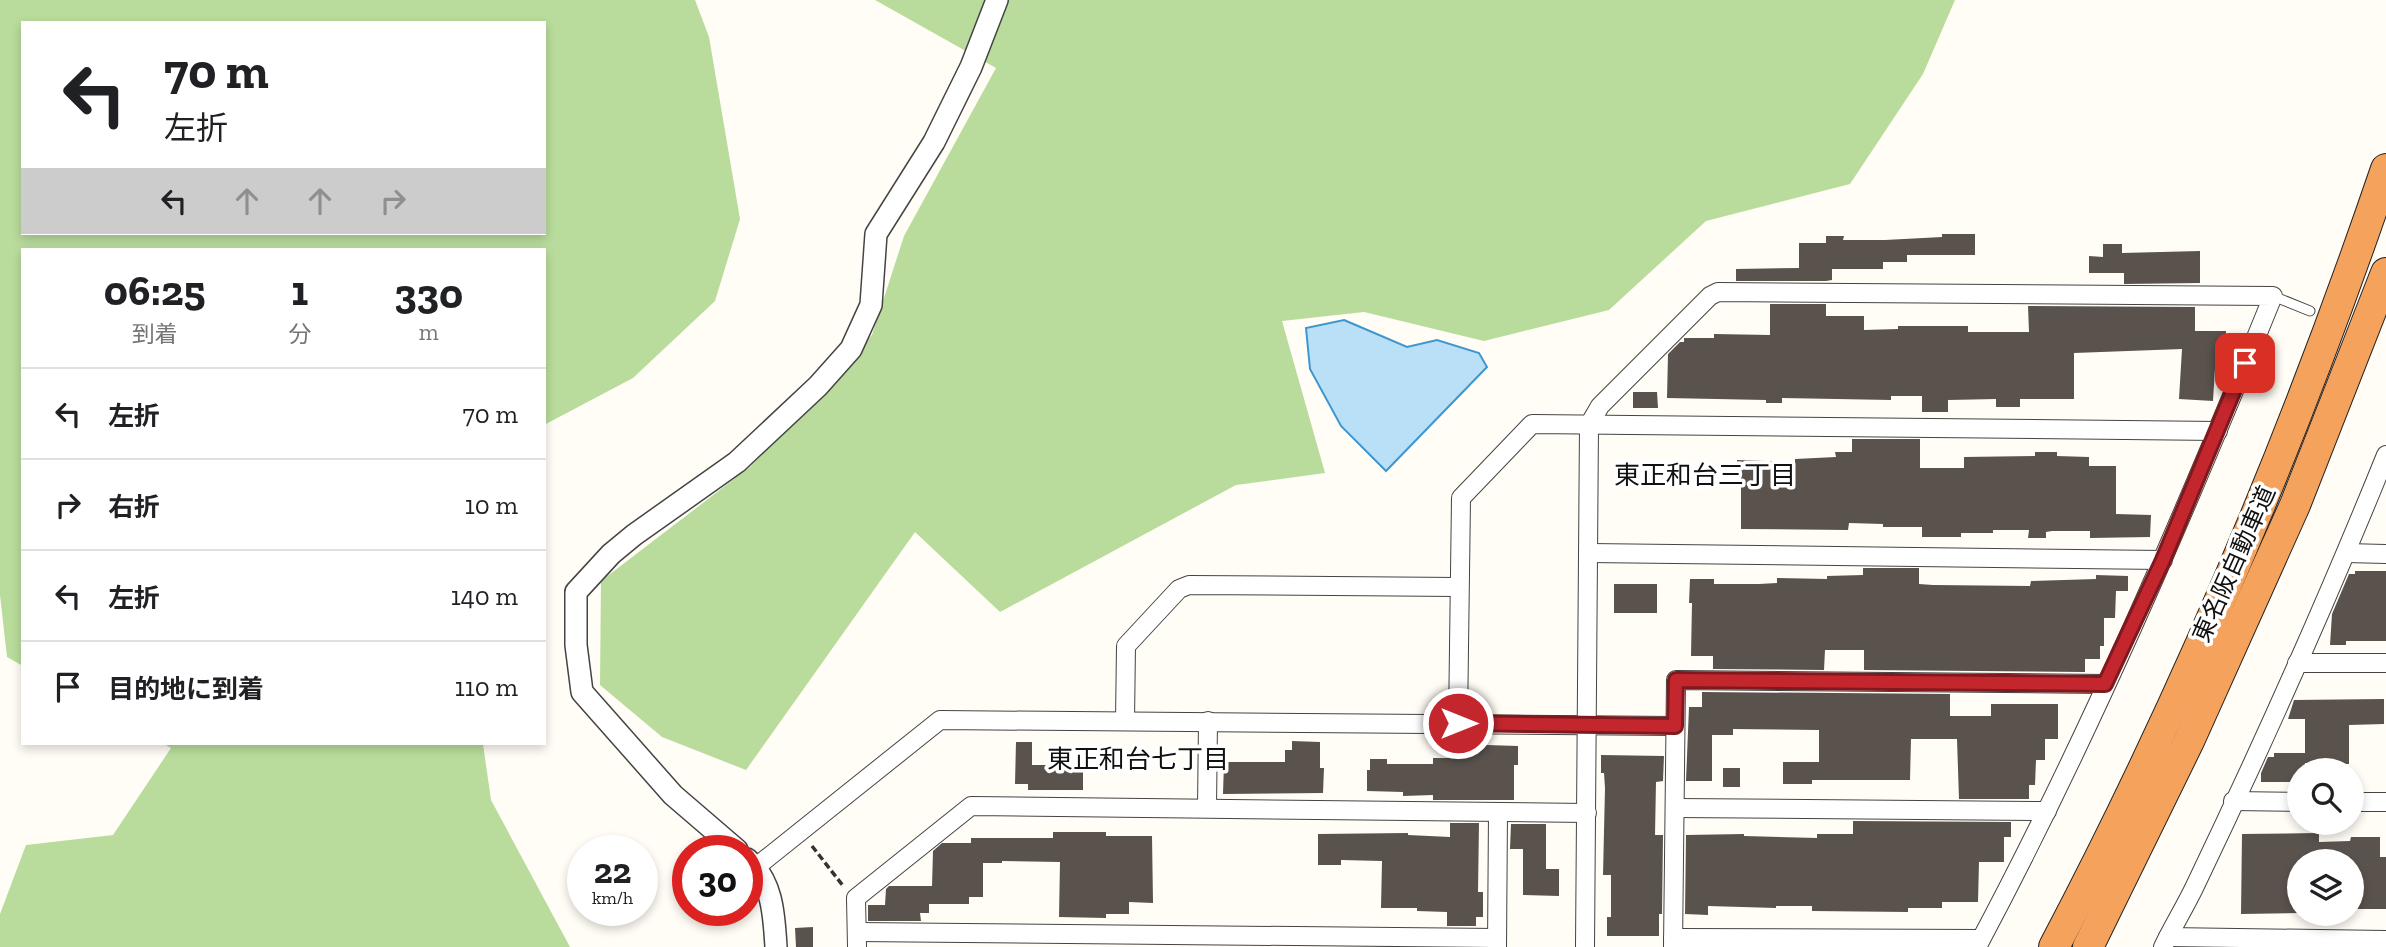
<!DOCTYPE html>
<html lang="ja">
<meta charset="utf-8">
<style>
:root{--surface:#fff;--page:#f6f6f6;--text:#202124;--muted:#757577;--line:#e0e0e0}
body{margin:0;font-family:"Zilla Slab","Noto Sans JP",serif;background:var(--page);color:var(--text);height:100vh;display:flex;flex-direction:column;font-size:26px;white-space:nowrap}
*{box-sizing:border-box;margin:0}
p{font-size:23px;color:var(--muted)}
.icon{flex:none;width:38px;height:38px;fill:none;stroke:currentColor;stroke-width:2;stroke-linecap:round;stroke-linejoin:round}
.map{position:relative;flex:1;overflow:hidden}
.side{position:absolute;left:21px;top:248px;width:525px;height:497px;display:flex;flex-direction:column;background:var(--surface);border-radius:0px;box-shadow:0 4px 10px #0003}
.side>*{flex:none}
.guide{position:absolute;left:21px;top:21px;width:525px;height:214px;border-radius:0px;box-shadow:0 4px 10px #0003;background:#fff;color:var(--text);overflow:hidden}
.buttons{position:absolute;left:2287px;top:758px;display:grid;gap:14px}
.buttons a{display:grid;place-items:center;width:77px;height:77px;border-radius:50%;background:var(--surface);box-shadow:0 4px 10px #0003;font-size:35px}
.speed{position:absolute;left:567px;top:835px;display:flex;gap:14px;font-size:35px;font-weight:700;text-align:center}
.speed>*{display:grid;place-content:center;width:91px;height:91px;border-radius:50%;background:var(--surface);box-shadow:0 4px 10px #0003;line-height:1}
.speed small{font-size:18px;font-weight:400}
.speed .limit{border:10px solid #d22;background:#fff;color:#111}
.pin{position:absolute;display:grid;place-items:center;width:60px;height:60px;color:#fff;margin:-30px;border-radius:14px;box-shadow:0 4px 10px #0006}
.me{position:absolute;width:77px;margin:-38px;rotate:90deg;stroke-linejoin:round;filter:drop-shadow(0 0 5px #0008)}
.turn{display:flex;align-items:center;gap:24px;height:147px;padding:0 28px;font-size:32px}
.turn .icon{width:91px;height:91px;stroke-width:2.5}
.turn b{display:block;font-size:49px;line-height:60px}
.lanes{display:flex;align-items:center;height:66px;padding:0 28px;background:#0003;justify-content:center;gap:35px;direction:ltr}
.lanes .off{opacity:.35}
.eta{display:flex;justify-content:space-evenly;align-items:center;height:119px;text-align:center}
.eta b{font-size:42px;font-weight:700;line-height:49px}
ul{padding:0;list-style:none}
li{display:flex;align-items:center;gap:21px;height:91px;padding:0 28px;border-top:2px solid var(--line)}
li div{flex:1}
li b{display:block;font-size:26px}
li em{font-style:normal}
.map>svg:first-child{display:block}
</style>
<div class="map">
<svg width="2386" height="947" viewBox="0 0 2386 947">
<rect width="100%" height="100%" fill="#fffdf5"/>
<g fill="#b9dc9c" fill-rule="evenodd">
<path d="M0,0H695L709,37L740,219L715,301L633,378L544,425V250H23V666L7,657L0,595ZM23,23H544V233H23Z"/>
<path d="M875,0H1955L1923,74L1850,184L1706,221L1609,310L1484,341L1364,312L1282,321L1325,473L1236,485L1000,612L915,532L746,770L662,737L600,685L601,581L751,466L872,335L904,236L996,68Z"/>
<path d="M164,744H483L491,800L570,947H0V914L26,845L113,835L171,748Z"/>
</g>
<path fill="#b9e0f7" stroke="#3f96cf" stroke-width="2" d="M1344,320L1407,347L1437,340L1479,353L1487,367L1386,471L1341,426L1310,369L1306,328Z"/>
<g fill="#5a524d">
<path d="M1942,234H1975V255H1907V262H1883V269H1832V280L1826,281H1736V269L1799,268V243H1826V236H1844L1843,240H1885L1942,237Z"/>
<path d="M2103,244H2122V253L2200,251V283L2124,284V273H2089V256L2103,257Z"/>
<path d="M1770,304H1826V316H1864V330L1898,329V326H1968V332H2029L2028,306L2195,307V331H2226V352H2216L2213,401L2179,399L2182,349L2074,353V399H2020V407H1996V399L1948,400V412H1922V396H1891V400L1782,398V403H1766V400L1667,398L1668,354L1680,342H1684V338H1714V334L1770,335Z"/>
<path d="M1633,392H1657L1658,408H1633Z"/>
<path d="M1852,439H1920V468H1964V457L2035,456V452H2057V456L2089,457V466H2116V514L2151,515L2150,537L2090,538V531H2052L2046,532V538H2028L2029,530H1993V533H1961V537H1922V527H1883V524L1849,523L1848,530L1741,529V476H1737V460L1795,462V459L1836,457L1835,452H1852Z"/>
<path d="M1863,568H1919V584L1933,585L2030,586L2031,581L2096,579V575L2128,576V591H2116L2115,618H2104V646H2100V659H2085V672L1864,670V650H1825L1824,670L1713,669V656H1691L1692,603H1689L1690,579H1714V584H1759L1777,583V578L1827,579V576L1863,575Z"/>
<path d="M2355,571H2386V641H2346V645H2330L2332,614L2349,574H2355Z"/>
<rect x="1614" y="584" width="43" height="29"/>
<path d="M1702,692L1950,694V716H1991V704H2058V739H2045V760H2036L2035,785H2029V799H1959L1957,739H1911L1910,780H1812V784H1783V762H1819V730L1733,729V735H1712V781H1686L1689,707H1702Z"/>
<path d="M2384,699V724L2349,725V764L2305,763V770H2300V782H2261V773L2268,757H2274V753H2305V719H2288L2294,700Z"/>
<path d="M1292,741L1320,742V768H1324L1323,793L1223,794L1224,762H1285V750H1292Z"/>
<path d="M1016,742H1032V765H1046V769H1083V790H1028V784H1015Z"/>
<path d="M1454,744L1518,746V765H1514V800H1433V795L1403,796V792L1367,791V770H1370V759H1387V764H1433V758H1453Z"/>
<path d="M1601,755L1664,756L1663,781L1656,782L1655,835H1663L1662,914H1659V936H1607V917H1611V875H1603L1605,788L1604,773H1601Z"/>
<rect x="1723" y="768" width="17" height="19"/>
<path d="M1853,821L2011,822V837H2004V862H1979L1978,902H1942V908H1908V912L1812,911V906H1776V908L1708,906V915L1685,914L1686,835L1744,834V836L1817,838V834H1853Z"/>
<path d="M1450,823H1479L1478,892H1483V917H1476V926H1447V912L1417,911V908H1381L1382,861L1341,860V865H1318V834L1408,833V835L1450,837Z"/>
<path d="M1511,824H1546V869H1559V896L1523,895V849H1510Z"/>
<path d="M1053,832H1106V836H1152L1153,903L1129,902V914H1106V918L1059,917L1060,862L1002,861V863H983V897H969V904H929V913H920L921,921H868V905H885L886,889L889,886H932L933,851L942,843H971V838H1053Z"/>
<path d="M2319,833V842L2350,841L2351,837H2380V857H2386V909H2352V861H2300V913L2241,914L2242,834Z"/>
<path d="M813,927V947H796L795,928Z"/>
</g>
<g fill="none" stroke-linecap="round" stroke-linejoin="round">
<defs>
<path id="service" d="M2273,296L2310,311"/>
<g id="minor">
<path d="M1589,553L2163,560"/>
<path d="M2346,553L2386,554"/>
<path d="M2297,663H2386"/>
<path d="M1125,720L1126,646L1179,589L1189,585L1458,587"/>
<path d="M1458,723L1461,498L1532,424L2218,431"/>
<path d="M2233,801L2300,802"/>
<path d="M2352,802H2386"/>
<path d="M1207,808L1208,721"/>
<path d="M1675,808L2047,811"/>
<path d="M756,867L940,720L1675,726"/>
<path d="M857,932L1497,938"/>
<path d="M2168,937L2386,940"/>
<path d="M1673,938L1981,939"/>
<path d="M857,947L856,898L971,806L1587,813"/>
<path d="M1497,947L1498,812"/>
<path d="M1585,947L1589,425L1600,406L1710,296L1718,292L2273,296C2183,517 2089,737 1977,947"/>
<path d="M1673,947L1676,680L2105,684"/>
<path d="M2163,947C2173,926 2185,907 2195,886C2263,744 2327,601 2386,455"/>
</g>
<g id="tertiary">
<path d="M737,850L673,795L582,692L576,645V592L611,554L634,535L737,462L818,386L851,349L871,305L876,234L934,142L971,67L997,0"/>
<path d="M747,859C773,882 774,915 776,947"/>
</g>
<g id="motorway">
<path d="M2054,947C2185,698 2295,436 2386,169"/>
<path d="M2088,947L2189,741L2295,505L2386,273"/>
</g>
</defs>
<use href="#service" stroke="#444" stroke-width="11"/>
<use href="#minor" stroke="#444" stroke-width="20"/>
<use href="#tertiary" stroke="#444" stroke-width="24"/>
<use href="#motorway" stroke="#222" stroke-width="32"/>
<path stroke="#333" stroke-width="3.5" stroke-dasharray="7 3.5" stroke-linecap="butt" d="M812,846L844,887"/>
<use href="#service" stroke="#fff" stroke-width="9"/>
<use href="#minor" stroke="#fff" stroke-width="18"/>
<use href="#tertiary" stroke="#fff" stroke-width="21"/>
<use href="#motorway" stroke="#f5a25d" stroke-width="30"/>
</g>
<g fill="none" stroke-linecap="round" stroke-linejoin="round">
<defs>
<path id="route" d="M1458,723L1675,726L1676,680L2105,684L2163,560L2245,363"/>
</defs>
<use href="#route" stroke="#7f191e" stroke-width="18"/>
<use href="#route" stroke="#c4262e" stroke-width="12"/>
</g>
<g text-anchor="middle" stroke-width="7" stroke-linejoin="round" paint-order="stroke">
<g font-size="24" fill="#111" stroke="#fff">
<text transform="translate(2234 564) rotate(-66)" y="8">東名阪自動車道</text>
</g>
<g font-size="26" fill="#111" stroke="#fff">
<text x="1705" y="484">東正和台三丁目</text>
<text x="1138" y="768">東正和台七丁目</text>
</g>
</g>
</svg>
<div class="buttons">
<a><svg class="icon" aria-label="search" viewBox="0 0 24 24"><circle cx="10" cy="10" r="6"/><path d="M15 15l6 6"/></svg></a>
<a><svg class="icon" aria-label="layers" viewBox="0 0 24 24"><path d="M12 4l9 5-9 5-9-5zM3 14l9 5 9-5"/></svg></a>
</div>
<div class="speed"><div>22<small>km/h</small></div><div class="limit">30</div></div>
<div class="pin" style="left:2245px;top:363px;background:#d93025"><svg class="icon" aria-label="arrive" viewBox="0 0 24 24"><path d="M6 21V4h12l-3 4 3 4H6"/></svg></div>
<svg class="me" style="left:1458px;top:723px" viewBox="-20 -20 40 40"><circle r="17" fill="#c4262e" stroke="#fff" stroke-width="3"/><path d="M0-11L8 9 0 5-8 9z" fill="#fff"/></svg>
<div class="guide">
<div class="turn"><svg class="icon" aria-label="left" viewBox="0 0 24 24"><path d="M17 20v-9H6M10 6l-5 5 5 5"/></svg><div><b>70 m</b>左折</div></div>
<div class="lanes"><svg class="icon" aria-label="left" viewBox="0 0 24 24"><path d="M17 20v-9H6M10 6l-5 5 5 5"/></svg><svg class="icon off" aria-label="ahead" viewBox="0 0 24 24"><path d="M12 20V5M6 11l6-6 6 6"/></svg><svg class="icon off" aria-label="ahead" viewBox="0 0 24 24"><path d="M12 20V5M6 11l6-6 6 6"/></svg><svg class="icon off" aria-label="right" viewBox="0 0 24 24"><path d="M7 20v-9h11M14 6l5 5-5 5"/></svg></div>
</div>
<section class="side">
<div class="eta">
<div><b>06:25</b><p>到着</p></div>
<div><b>1</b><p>分</p></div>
<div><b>330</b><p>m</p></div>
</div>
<ul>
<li><svg class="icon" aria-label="left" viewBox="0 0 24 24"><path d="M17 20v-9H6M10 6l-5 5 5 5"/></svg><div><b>左折</b></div><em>70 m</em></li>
<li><svg class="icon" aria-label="right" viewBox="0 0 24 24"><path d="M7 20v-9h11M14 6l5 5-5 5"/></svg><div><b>右折</b></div><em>10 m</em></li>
<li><svg class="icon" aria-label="left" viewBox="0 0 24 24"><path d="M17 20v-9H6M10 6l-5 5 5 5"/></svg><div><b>左折</b></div><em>140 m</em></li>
<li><svg class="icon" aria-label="arrive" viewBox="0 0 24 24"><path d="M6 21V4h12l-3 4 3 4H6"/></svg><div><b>目的地に到着</b></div><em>110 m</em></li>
</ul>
</section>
</div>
